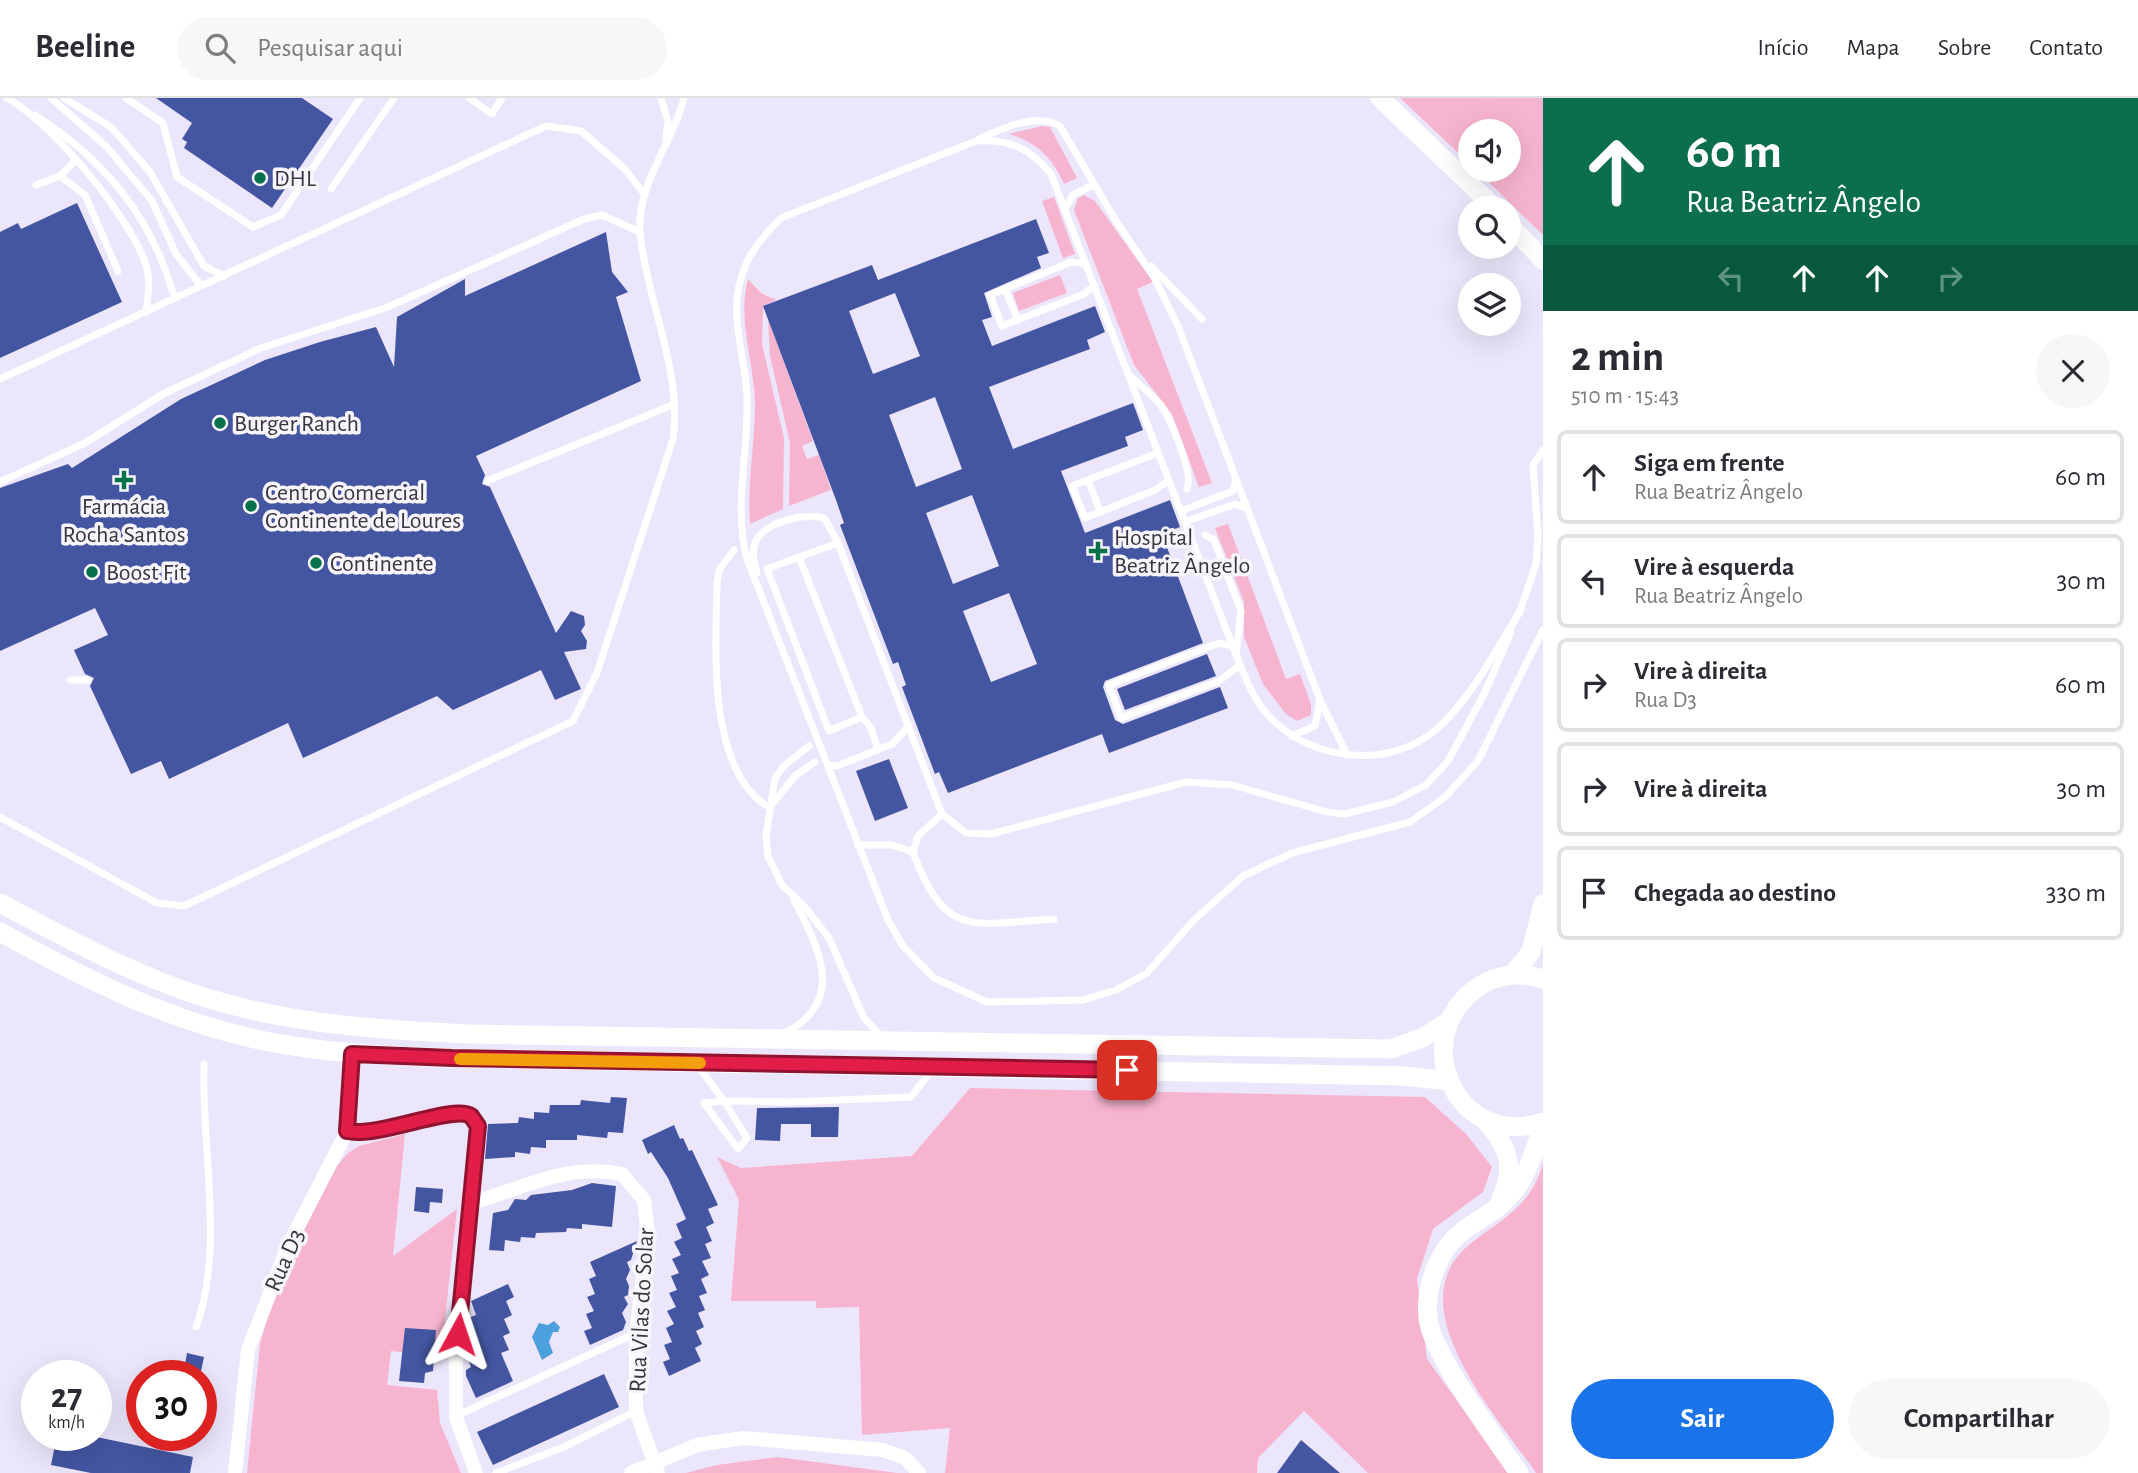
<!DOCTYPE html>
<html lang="pt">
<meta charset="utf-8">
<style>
:root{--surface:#fff;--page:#f7f7f7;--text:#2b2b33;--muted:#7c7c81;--line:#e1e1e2;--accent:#1a73e8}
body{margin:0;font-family:"Alegreya Sans",sans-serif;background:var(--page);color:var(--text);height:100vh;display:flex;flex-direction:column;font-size:26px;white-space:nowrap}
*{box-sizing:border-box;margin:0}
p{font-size:23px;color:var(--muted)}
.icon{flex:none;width:38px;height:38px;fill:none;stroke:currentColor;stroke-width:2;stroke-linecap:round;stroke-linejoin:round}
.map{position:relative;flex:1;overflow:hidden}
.details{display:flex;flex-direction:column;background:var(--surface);width:595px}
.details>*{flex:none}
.hud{background:#0b6e4f;color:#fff;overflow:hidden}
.tools{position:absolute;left:1458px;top:21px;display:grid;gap:14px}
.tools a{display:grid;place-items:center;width:63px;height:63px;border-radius:50%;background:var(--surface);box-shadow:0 7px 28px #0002;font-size:35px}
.speed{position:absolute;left:21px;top:1262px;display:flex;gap:14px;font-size:35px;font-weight:700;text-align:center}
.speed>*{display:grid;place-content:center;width:91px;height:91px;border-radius:50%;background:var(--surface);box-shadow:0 7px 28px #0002;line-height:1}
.speed small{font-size:18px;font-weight:400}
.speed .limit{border:10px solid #d22;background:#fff;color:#111}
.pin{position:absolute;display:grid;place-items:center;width:60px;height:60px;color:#fff;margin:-30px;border-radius:14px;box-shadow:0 4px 10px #0006}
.me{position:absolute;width:77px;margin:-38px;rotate:5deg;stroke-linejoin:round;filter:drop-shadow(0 0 5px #0008)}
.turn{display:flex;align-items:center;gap:24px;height:147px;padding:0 28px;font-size:32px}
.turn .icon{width:91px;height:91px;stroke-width:2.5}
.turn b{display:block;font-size:49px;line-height:60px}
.lanes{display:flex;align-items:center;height:66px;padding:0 28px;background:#0003;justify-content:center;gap:35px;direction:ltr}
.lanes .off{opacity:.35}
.round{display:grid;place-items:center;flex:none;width:74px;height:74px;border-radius:37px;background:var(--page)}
.overview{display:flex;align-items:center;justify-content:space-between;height:119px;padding:0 28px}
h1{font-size:42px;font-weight:700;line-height:52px}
.action{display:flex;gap:14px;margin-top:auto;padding:14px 28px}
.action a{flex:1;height:80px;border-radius:42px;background:var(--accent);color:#fff;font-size:28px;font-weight:700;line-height:80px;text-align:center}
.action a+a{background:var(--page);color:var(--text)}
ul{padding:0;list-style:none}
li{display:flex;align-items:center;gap:21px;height:94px;margin:0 14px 10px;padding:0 14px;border:4px solid var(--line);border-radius:10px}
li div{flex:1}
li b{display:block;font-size:26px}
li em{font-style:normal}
header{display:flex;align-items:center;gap:42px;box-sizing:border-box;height:98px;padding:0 35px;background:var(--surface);border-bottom:2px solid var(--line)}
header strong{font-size:33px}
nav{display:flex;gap:38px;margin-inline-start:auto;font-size:24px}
.search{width:490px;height:63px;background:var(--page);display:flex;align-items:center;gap:18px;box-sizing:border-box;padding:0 24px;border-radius:38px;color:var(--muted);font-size:26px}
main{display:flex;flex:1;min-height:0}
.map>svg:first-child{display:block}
</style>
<header>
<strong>Beeline</strong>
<div class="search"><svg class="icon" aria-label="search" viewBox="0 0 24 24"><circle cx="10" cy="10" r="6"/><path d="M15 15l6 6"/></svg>Pesquisar aqui</div>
<nav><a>Início</a><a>Mapa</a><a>Sobre</a><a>Contato</a></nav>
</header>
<main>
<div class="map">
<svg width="1543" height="1375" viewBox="0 0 1543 1375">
<rect width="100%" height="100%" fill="#ece6fc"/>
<g fill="#f7b4ce">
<path d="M1400,0H1543V137L1476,72H1508V33H1470V66Z"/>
<path d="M1042,28L1050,29L1077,80L1064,86C1053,60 1036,44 1009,36Z"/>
<path d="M1084,97L1095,103L1153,184L1137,191L1212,385L1199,389L1172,316L1134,267L1074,112L1078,100Z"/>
<path d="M1054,99L1075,156L1063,160L1042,103Z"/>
<path d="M1060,177L1067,195L1019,213L1013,195Z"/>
<path d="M748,181L761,195L776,202L763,208L762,246L784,340L783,411L750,426C747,385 755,346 755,305C754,264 737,222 748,181Z"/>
<path d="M768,221L813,343L802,348L807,361L819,357L831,392L789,408L790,345L770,258Z"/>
<path d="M1228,426L1286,581L1300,576L1311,606V617L1297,623L1286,616L1263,586L1244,539V504L1215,430Z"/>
<path d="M970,990L1425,999L1466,1036L1492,1069L1483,1094L1433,1131L1417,1181L1427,1261L1509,1375H1368L1304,1313L1258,1360L1257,1375H945L950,1330L862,1337L859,1209L816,1210V1203H731L739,1102L717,1059L741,1070L912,1058Z"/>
<path d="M405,1036L393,1158L457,1111L441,1258L391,1253L387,1287L437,1292L440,1325L461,1375H247L260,1246L273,1201L303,1132L337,1068L348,1055L359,1048Z"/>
<path d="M1543,1066V1375H1536C1499,1320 1395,1208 1469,1147C1503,1119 1529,1111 1543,1066Z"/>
<path d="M778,1359L897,1375H686L717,1367Z"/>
</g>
<path fill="#4ca0de" d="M554,1223L560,1229L558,1234H553L549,1244L553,1255L542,1262L532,1239L539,1225L548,1227Z"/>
<g fill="#4456a2" fill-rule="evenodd">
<path d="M156,0H302L333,21L272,110L184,50L187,44L182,41L192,25Z"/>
<path d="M77,105L122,204L0,260V134L18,125L21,131Z"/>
<path d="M1036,121L1049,155L1037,159L1041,170L984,195L992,219L982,222L992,248L1095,208L1105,234L1087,242L1090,251L989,289L1013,351L1133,305L1143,332L1125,339L1128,348L1061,373L1085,435L1170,402L1180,429L1162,436L1203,545L1105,583L1103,589L1115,622L1123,626L1220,589L1228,610L1109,655L1102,636L948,695L939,674L935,676L902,589L906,587L898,564L893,566L840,427L844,425L836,402L763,208L872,167L878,182ZM895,195L920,258L873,276L849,213ZM935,299L962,371L916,389L889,317ZM972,397L999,468L953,486L926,415ZM1009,495L1037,566L991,584L963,513Z"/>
<path d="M606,134L612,174L628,194L616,199L641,283L476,358L485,377L482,386L490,389L556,535L571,513L584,518L585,527L581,533L587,543L586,551L564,554L581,591L555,602L541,572L453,612L437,598L303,660L288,625L169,681L161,663L131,676L90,588L94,580L85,576L74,552L108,537L95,510L0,553V390L68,366L72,370L181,301L265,262L320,244L376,229L394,269L397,219L465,181V198Z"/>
<path d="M1207,556L1216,578L1125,612L1117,591Z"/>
<path d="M889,661L908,710L875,723L856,673Z"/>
<path d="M611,999L627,1000L623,1035L608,1034L607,1040L577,1037V1042H546V1050L531,1049L530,1056L515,1054V1059L485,1061L488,1026L518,1025L519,1019L534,1021V1014L549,1015L550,1007H580L581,1002L610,1005Z"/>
<path d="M839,1009L838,1039H811V1026H781L780,1043L755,1042L757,1010Z"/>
<path d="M674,1027L680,1041L683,1040L689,1053L692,1052L718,1107L708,1111L714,1125L706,1129L712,1143L705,1146L711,1160L702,1163L709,1177L701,1181L707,1195L699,1198L705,1212L698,1215L704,1229L696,1233L702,1246L695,1250L701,1263L669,1278L663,1264L670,1261L664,1247L672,1244L666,1230L674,1226L667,1213L676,1209L669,1195L677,1192L671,1178L679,1175L672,1161L681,1157L674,1144L682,1140L676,1126L686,1121L668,1080L651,1054L648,1056L642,1042Z"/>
<path d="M592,1085L616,1088L612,1129L582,1126V1131L567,1130L566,1134L536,1135L535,1140L521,1139L520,1144L505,1142L504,1153L489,1152L493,1115L508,1112L515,1101L526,1102L531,1097L572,1092Z"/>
<path d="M416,1089L443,1091L442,1105L430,1104L429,1115L414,1113Z"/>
<path d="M637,1143L631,1162L627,1164L630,1172L626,1181L629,1188L628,1197L624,1199L628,1206L622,1215L626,1224L623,1232L590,1247L584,1233L592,1230L586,1216L594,1213L587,1199L595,1196L589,1181L596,1178L590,1164Z"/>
<path d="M508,1186L514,1199L506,1203L512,1217L504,1221L510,1235L503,1238L509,1252L501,1255L513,1283L476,1300L466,1278V1272L471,1269L466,1255L472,1252L468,1237L474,1234L469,1220L476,1217L471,1203Z"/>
<path d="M405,1230L436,1232L433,1273L425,1275L424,1285L399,1283Z"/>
<path d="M187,1255L204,1259L200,1278H183Z"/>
<path d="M604,1276L619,1309L493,1367L477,1334Z"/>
<path d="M57,1337H87L193,1359L190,1375H91L51,1367Z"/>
<path d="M1301,1342L1340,1375H1277Z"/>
</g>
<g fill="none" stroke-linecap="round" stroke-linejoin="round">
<g stroke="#fff" stroke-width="7">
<path d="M7,0C52,25 129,117 146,167C151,183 148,198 146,214"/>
<path d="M51,0L106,48L152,103L176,156L198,184"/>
<path d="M64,0L111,29L150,74L204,168L224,178"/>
<path d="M126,0L163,25L177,79L253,129L281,117L360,0"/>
<path d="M469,0L492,16L502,0"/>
<path d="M661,0L668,24L666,40"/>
<path d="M35,17C104,62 150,116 173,195"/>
<path d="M979,41C1001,31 1036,14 1060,28L1116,123L1154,179L1178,228L1320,602L1347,657"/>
<path d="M60,78L85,97L118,173"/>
<path d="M36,87L60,78L75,63"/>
<path d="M331,91L394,0"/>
<path d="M1065,111L1073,97L1093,87"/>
<path d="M1086,166L1071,164L990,197L1002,228L1084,196L1095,187"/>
<path d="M1151,168L1202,221"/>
<path d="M1005,191L1018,222"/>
<path d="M1130,278C1140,287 1150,295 1159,305C1170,318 1194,376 1187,391"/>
<path d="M0,281L546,28L581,33L625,71L644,96"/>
<path d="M1158,355L1072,388L1085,420L1155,392L1169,382"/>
<path d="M1088,382L1100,413"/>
<path d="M487,383L675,306"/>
<path d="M0,384L85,345L163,296L261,250L388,209L584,121L602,117L640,134"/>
<path d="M1181,413L1233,393L1236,382"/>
<path d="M1185,424L1235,406L1246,410"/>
<path d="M1205,437L1214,442L1241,513L1236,557"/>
<path d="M734,452L719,472L717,485C716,549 706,673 770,710"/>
<path d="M799,459L862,619L829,633L767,471Z"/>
<path d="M799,459L838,445"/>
<path d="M757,475C754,464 751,453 756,443C765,424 807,413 825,421L838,445L942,716L966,735L991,736L1186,684L1232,687L1327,714L1344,716L1393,704L1426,687L1448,663L1485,594L1511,534"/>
<path d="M1521,512C1496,551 1473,598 1438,630C1391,672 1311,664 1269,618C1255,604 1248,585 1240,567L1051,76C1030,50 1010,41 976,43L781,120C761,140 745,159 739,188C731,224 746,263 747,300C749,355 733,407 747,461L888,822L903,848L934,880L987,904L1083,902L1116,892L1147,875L1194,822L1243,778L1292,755L1410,724L1444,700L1478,663L1543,532"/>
<path d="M1520,513L1536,466L1538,438L1533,367L1543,352"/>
<path d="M1233,548L1219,545L1109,587L1121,620L1219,583L1240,567"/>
<path d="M71,582H88"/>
<path d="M862,619L871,630L878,651"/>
<path d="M1292,638L1315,628L1320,602"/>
<path d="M809,648L784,668L775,680L766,738L768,758L782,787L805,809L829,840L864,920L881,938"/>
<path d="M828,667L837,668L892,646L909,628"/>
<path d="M770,709L795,678L815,664"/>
<path d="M942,716L918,738L913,754C946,842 971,826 1054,821"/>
<path d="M0,719L157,805L184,808L573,623L597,575L673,341C683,276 647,202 640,136C636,86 673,46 684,0"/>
<path d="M858,747H892L913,754"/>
<path d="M784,935C848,904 818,848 794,802"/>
<path d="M698,968L724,1003L791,1004L911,999L932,972"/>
<path d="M724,1003L747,1040L738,1051L704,1005Z"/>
<path d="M196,1229C225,1152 201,1048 204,966"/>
<path d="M456,1318L636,1235"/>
<path d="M496,1375L564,1349L636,1313"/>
</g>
<g stroke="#fff" stroke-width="14">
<path d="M347,1033C386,1041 419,1017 457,1015H466L478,1028L456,1257V1319L476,1375"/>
<path d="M472,1105C524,1090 566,1065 622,1076L644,1102L648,1136L636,1235V1313L658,1375"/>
<path d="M235,1375L248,1252L288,1148L347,1033L352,956"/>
<path d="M631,1375L697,1347L743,1340L883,1352L905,1360L919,1375"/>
</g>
<g stroke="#fff" stroke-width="19">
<path d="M1380,0L1495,110"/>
<path d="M1508,125L1543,162"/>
<path d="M0,805C70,842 140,881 217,903C300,927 384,932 469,936L1391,951L1424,939L1449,923"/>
<path d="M0,834C90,884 184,931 287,947C341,956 396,958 452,960L1404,978L1449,983"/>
<path d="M1513,876L1531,854L1543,806"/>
<path d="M1543,881C1524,874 1499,876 1481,887C1404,937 1456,1053 1543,1024"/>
<path d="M1484,1021C1508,1048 1517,1069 1500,1103"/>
<path d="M1519,1375C1494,1338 1443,1271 1430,1230C1422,1201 1434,1162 1454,1141C1466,1128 1484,1120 1497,1110C1525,1089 1532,1059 1543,1028"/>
</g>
</g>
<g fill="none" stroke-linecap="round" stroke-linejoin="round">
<defs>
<path id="route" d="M458,1236L478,1028L471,1018C453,1006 380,1040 347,1033L352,956L452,960L1127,972"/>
</defs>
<use href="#route" stroke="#92132f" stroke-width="18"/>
<use href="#route" stroke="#e11d48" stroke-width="12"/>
<path stroke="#f59e0b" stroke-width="12" d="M460,961L700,965"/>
</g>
<g fill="#04714a" stroke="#f8f6fc" stroke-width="2.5">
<circle cx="260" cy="80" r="7"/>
<circle cx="220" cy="325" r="7"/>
<path d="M120.5 371.5h7v7h7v7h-7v7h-7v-7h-7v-7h7z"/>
<circle cx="251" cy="408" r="7"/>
<path d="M1094.5 442.5h7v7h7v7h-7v7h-7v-7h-7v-7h7z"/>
<circle cx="316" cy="465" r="7"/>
<circle cx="92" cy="474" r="7"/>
</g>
<g text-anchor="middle" stroke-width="7" stroke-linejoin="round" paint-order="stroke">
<g font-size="24" fill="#393641" stroke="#f8f6fc" text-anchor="start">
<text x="274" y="88">DHL</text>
<text x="234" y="333">Burger Ranch</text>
<text x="265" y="402">Centro Comercial<tspan x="265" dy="28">Continente de Loures</tspan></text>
<text x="124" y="416" text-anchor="middle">Farmácia<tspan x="124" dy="28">Rocha Santos</tspan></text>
<text x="1114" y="447">Hospital<tspan x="1114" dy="28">Beatriz Ângelo</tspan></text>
<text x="330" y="473">Continente</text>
<text x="106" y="482">Boost Fit</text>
</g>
<g font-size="24" fill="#393641" stroke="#f8f6fc">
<text transform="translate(284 1162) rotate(-66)" y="8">Rua D3</text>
<text transform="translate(641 1212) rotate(-87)" y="8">Rua Vilas do Solar</text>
</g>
</g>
</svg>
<div class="tools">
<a><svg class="icon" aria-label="sound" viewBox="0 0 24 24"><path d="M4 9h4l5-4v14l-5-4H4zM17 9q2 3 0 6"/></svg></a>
<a><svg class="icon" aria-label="search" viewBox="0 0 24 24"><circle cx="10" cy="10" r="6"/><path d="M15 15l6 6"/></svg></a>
<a><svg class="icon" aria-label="layers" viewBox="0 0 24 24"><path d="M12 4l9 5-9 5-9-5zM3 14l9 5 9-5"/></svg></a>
</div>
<div class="speed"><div>27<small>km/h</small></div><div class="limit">30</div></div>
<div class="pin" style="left:1127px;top:972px;background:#d93025"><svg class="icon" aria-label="arrive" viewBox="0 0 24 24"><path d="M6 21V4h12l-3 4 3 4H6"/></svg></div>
<svg class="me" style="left:458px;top:1236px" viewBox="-20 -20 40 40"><path d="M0-17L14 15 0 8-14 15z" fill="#e11d48" stroke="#fff" stroke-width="4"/></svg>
</div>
<section class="details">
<div class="hud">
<div class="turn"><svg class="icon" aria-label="ahead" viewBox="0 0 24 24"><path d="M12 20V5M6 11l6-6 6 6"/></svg><div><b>60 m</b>Rua Beatriz Ângelo</div></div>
<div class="lanes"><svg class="icon off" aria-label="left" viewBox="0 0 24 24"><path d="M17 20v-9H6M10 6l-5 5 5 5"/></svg><svg class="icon" aria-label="ahead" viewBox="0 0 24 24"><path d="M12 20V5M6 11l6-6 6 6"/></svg><svg class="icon" aria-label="ahead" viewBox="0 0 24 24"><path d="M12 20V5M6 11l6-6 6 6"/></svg><svg class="icon off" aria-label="right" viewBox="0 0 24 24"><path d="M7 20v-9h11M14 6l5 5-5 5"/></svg></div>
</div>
<div class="overview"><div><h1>2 min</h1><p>510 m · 15:43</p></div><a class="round"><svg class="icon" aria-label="close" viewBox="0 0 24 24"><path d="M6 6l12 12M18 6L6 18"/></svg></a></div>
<ul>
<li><svg class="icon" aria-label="ahead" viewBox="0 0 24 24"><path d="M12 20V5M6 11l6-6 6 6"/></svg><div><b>Siga em frente</b><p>Rua Beatriz Ângelo</p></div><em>60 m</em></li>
<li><svg class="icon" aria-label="left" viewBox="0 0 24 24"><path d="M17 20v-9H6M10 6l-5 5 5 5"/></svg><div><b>Vire à esquerda</b><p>Rua Beatriz Ângelo</p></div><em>30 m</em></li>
<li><svg class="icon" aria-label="right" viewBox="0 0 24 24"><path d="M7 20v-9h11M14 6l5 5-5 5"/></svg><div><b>Vire à direita</b><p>Rua D3</p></div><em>60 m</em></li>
<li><svg class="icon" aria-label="right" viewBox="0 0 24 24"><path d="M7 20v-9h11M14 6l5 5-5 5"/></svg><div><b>Vire à direita</b></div><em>30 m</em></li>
<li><svg class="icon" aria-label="arrive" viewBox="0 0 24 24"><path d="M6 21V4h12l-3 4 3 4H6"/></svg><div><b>Chegada ao destino</b></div><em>330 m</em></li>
</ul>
<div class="action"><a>Sair</a><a>Compartilhar</a></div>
</section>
</main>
